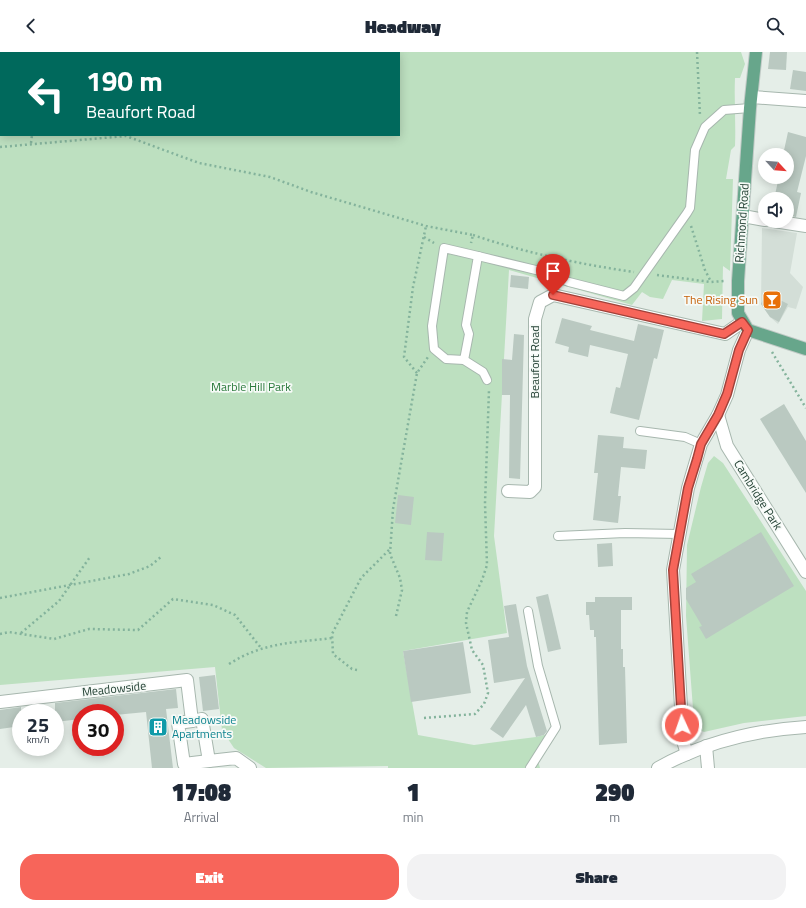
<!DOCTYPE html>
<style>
:root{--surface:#fff;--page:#f2f2f3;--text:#1f2937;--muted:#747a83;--accent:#f7655a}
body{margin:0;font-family:"Titillium Web",sans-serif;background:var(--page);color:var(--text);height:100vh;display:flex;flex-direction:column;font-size:15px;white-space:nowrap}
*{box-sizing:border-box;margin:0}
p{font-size:13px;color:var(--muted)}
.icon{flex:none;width:22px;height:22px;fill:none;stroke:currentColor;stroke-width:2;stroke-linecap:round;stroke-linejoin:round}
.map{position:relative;height:716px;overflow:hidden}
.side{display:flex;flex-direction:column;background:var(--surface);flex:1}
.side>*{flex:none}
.hud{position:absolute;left:0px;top:0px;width:400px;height:84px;box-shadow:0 2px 10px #0003;background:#00695c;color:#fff;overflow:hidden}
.needle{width:26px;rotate:116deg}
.fabs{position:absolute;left:758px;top:96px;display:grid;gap:8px}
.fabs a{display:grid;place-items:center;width:36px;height:36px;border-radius:50%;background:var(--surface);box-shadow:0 2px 10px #0003;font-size:20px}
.speed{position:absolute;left:12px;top:652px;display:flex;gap:8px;font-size:20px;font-weight:700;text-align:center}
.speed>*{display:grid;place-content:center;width:52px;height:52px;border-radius:50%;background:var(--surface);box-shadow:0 2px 10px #0003;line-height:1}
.speed small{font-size:10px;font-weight:400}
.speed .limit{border:6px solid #d22;background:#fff;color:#111}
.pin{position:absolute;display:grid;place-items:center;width:34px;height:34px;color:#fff;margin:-41px -17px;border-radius:50% 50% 50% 0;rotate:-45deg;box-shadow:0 0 4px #0007}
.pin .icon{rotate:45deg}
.me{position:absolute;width:44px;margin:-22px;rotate:357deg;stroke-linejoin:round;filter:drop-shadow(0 0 3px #0008)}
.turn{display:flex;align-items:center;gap:14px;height:84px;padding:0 20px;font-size:18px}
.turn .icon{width:52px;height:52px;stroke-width:2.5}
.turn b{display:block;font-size:28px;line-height:34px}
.eta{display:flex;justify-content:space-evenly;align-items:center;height:68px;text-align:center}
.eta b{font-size:24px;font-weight:800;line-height:28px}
.cta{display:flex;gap:8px;margin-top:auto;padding:8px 20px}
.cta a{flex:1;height:46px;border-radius:16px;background:var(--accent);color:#fff;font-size:16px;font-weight:800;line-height:46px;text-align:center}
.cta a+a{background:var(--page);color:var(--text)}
header{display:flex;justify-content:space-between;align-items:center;height:52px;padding:0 20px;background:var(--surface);font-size:18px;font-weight:800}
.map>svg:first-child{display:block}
</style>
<header><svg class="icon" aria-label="back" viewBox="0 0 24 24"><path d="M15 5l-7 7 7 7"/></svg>Headway<svg class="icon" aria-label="search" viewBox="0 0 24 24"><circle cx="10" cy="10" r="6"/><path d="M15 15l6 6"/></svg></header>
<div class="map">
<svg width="806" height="716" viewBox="0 0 806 716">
<rect width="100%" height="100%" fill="#e5eee8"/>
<path fill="#d3ded7" d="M762,176L797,181L790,221L803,235L796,257L788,255L778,272L770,265L761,252Z"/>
<g fill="#bde0c0" fill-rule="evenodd">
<path d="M0,0H741L745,12L740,26H735C734,49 736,71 735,94L731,98L726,127H733L730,219L723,214L722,267L702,269L704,232L672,228L663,247L650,245L642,240L632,253L509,218L494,484L507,581L403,599L418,683L474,693L536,685L548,682L536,701L540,716H388V714L266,716L234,696L222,678L215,615L0,633ZM1,1H399V83H1Z"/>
<path d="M714,404L723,411L806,539V664L744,671L704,680L698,677L694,670L686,564L687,493L701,435L708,411Z"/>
</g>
<g fill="#bac9c1">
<path d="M770,0H787L786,18L768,17Z"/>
<path d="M793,18L806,20V39L790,37Z"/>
<path d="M788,80L806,85V104L797,140L801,141L796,165L787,163V147H774L779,125H787V103H783Z"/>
<path d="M511,223L529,225L528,237L510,235Z"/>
<path d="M766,241L788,252L779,270L770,265L761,252Z"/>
<path d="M562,266L592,274L590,278L634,289L638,272L664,278L657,307L654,306L639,368L610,361L616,335L620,336L628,302L590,293L588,305L568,300L569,295L555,291Z"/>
<path d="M514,282L524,283L520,427L509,426L510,343H502V307L512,308Z"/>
<path d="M784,352L806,389V441L760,367Z"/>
<path d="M598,383L624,385L623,396L647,398L645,417L621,415L618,444H621L618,471L593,468L598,421H594Z"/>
<path d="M398,443L414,445L411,473L395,471Z"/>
<path d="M427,480L444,481L442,509L425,508Z"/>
<path d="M761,480L794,534L706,587L699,575L702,574L686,547V536L696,530L691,522Z"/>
<path d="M612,491L613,514L598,515L597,492Z"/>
<path d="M548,542L561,597L548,600L536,545Z"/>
<path d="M595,545H632V558H621V597H623V615H625L627,691L599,693L596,585H594V578H590L589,563H586V550H595Z"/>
<path d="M516,552L527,614L547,679L544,683L536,685L526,653L503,686L490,677L525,626L494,631L488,588L509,585L504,554Z"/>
<path d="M463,590L471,641L411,650L403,599Z"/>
<path d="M215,623L219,657L203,659L199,625Z"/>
<path d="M176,637L178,656L166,657L173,716H152L146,660L115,663V661H81V667L55,670V651Z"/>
<path d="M21,655V674L0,677V658Z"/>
</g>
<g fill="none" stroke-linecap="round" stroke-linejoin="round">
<defs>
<g id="service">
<path d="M444,196L478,204L466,273L469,282L464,308L446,307L434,297L432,274Z"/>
<path d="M478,204L540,219L569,230L624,244L634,236L687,161L690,156L695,98L705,75L724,58L750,56"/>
<path d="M464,308L483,320L487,328"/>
<path d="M640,379L685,385L701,392"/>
<path d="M558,484L625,481L679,482"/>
<path d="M528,559L538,614L556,675L530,716"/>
</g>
<g id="minor">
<path d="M752,45L806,49"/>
<path d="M743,164L765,168"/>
<path d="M774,169L806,174"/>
<path d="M718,363L727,394L806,520"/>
<path d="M508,439L530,440L535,435V267L540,250L553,243L725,282L742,270"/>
<path d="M0,650L187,628L192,669L202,667L209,709L236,706L250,716"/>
<path d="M192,669L178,671L184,712L209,709"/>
<path d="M706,694L708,716"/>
<path d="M687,702L683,689L673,518L688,436L701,392L718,363L727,343L739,298L748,278"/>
<path d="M658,716C703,691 755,678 806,675"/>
</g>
<path id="primary" d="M756,0L750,56L738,229V261L748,278L806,297"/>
</defs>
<use href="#service" stroke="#a7b7ae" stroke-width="10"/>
<use href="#minor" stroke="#a7b7ae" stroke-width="14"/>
<use href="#primary" stroke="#c1cac6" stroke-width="14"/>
<g stroke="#84b39c" stroke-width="2.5" stroke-dasharray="2 3" stroke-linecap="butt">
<path d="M697,0L700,64"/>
<path d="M40,1V0"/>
<path d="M134,1V0"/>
<path d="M31,91L32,83"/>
<path d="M0,95L126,84L199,111L270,125L311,140L426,174L473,183L471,191"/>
<path d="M691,174L705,218L711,230"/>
<path d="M473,183C526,201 579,212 634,220"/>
<path d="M424,185L434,191"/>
<path d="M657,223L711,230L725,229"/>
<path d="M772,300L806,356"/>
<path d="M417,321L404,305L413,235L426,174"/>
<path d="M0,546L129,522L150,514L161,505"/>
<path d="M396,564L402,538L400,526L390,502L393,457L417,321L428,305"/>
<path d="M21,581L59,549L90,505"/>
<path d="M0,582L9,580L54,587L89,577L138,578L173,547L213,553L235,563L261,596"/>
<path d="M229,612C264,590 292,591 332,586"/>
<path d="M357,618L352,617L333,602L332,582L361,526L390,497"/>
<path d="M424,666L475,662L484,652L488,641L483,613L472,598L466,571L467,560L482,528L487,513L485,451L489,338"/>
</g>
<use href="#service" stroke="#fff" stroke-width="8"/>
<use href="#minor" stroke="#fff" stroke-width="12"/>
<use href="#primary" stroke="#67a68b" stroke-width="12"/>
</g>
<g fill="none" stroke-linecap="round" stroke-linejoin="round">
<defs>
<path id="route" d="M553,243L724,282L742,270L748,278L739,298L727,342L718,363L701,392L697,407L688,436L673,518L682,673"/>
</defs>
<use href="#route" stroke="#a1423a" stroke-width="10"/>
<use href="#route" stroke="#f7655a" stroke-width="7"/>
</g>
<defs>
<symbol id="bar-square" viewBox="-11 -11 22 22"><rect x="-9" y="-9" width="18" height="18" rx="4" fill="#e8710a" stroke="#f6faf7"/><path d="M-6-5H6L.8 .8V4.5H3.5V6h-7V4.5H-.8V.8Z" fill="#fff"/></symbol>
<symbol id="building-square" viewBox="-11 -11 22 22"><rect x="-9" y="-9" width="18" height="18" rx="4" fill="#0f9aa8" stroke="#f6faf7"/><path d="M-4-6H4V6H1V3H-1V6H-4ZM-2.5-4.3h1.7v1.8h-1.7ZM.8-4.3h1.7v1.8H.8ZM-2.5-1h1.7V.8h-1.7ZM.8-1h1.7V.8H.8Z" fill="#fff"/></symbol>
</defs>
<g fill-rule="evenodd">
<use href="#bar-square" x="761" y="237" width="22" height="22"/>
<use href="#building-square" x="147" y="664" width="22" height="22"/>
</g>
<g text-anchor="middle" stroke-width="3.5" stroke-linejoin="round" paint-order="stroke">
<g font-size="12" fill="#234134" stroke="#f6faf7">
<text transform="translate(742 171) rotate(-86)" y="4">Richmond Road</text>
<text transform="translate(535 310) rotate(-90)" y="4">Beaufort Road</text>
<text transform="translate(758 443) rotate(58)" y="4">Cambridge Park</text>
<text transform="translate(114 637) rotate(-6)" y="4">Meadowside</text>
</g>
<g font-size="12" fill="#c56008" stroke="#f6faf7" text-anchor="end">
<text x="758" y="252">The Rising Sun</text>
</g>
<g font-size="12" fill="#2b7a3c" stroke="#f6faf7">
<text x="251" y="339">Marble Hill Park</text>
</g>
<g font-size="12" fill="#0d838f" stroke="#f6faf7" text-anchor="start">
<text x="172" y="672">Meadowside<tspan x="172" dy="14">Apartments</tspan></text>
</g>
</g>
</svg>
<div class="fabs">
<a><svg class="needle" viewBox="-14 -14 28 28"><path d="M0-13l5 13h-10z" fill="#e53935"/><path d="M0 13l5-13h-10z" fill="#747a83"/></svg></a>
<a><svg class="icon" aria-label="sound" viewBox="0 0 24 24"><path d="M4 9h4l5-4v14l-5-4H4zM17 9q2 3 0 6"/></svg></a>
</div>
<div class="speed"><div>25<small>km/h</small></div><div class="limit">30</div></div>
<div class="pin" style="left:553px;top:243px;background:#d93025"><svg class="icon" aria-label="arrive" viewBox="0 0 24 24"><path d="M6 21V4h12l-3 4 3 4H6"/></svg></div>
<svg class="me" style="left:682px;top:673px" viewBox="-20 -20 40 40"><circle r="17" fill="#f7655a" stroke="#fff" stroke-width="3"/><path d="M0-11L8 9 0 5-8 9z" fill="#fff"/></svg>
<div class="hud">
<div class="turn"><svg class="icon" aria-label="left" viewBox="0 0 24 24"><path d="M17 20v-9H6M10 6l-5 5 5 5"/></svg><div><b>190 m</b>Beaufort Road</div></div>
</div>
</div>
<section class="side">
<div class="eta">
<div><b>17:08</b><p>Arrival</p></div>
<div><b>1</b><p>min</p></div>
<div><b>290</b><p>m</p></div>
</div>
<div class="cta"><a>Exit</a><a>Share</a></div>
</section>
